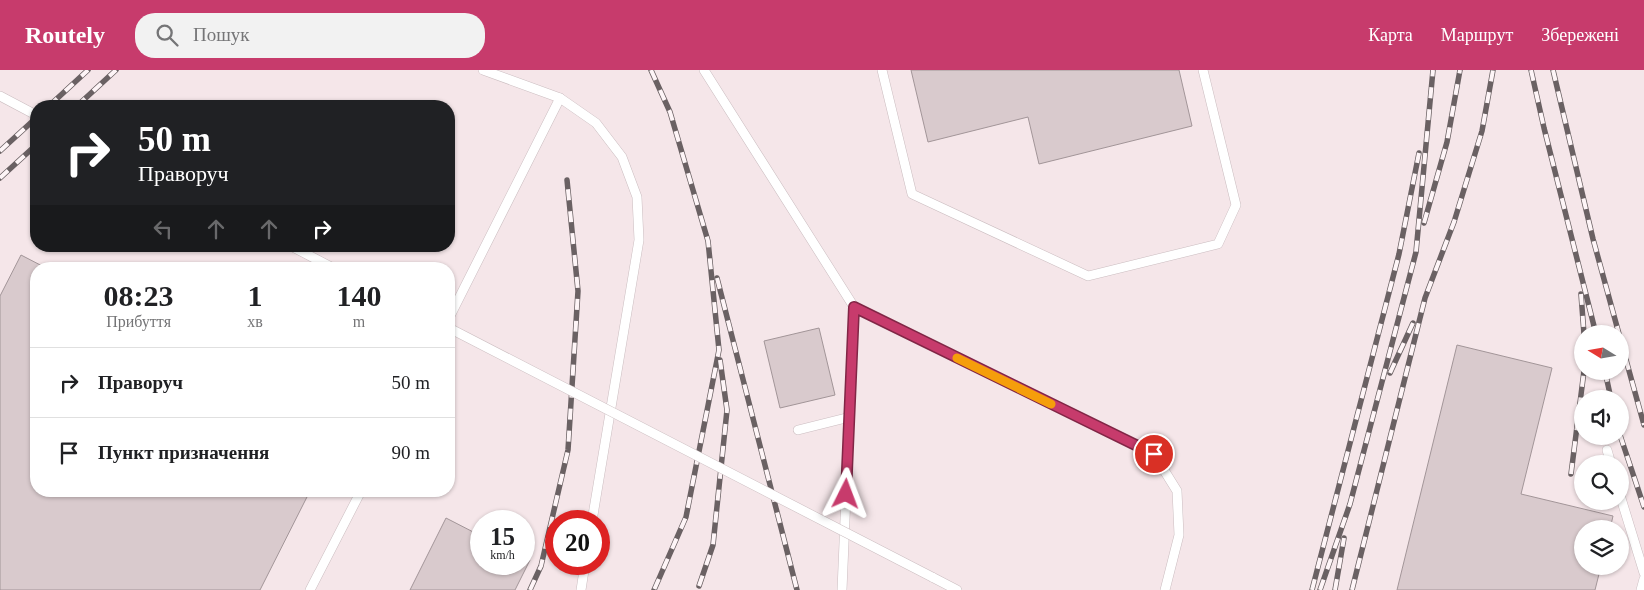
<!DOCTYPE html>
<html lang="uk">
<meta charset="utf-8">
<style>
:root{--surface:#fff;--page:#f2f2f2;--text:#202124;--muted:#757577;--line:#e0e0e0;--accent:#c73b6c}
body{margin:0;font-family:Georgia,serif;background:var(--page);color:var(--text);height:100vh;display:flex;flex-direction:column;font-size:19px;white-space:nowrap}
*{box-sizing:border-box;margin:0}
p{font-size:16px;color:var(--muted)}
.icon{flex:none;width:28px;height:28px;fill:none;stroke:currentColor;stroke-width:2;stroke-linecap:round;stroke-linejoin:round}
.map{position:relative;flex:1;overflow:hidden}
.side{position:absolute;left:30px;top:192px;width:425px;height:235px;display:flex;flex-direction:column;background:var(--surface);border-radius:20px;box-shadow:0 1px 4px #0004}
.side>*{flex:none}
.banner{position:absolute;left:30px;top:30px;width:425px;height:152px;border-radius:20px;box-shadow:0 1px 4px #0004;background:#202124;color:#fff;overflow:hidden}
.needle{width:32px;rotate:281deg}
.buttons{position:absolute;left:1574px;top:255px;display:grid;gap:10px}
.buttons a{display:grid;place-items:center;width:55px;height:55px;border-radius:50%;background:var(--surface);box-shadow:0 1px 4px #0004;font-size:25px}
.speed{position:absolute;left:470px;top:440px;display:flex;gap:10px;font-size:25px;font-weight:700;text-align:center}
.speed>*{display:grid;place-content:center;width:65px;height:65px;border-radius:50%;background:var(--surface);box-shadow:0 1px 4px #0004;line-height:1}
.speed small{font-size:12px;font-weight:400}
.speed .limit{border:8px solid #d22;background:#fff;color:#111}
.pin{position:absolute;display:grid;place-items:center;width:42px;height:42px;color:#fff;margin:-21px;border:2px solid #fff;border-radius:50%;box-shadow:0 1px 5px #0007}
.me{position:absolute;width:55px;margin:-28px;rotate:3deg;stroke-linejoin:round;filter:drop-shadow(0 0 4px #0008)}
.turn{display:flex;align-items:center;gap:18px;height:105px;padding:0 25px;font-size:22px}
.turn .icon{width:65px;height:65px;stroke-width:2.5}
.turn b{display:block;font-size:35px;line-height:42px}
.lanes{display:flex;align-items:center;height:48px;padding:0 25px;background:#0003;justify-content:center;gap:25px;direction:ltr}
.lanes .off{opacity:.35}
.eta{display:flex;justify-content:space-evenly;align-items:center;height:85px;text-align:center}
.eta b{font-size:30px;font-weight:600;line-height:35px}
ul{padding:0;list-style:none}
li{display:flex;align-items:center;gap:15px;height:70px;padding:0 25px;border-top:1px solid var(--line)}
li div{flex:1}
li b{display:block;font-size:19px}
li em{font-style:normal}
header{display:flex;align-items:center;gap:30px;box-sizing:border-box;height:70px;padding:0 25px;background:var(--accent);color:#fff}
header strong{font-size:24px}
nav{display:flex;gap:28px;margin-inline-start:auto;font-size:18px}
.search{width:350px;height:45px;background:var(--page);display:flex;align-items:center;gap:12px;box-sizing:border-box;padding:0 18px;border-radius:20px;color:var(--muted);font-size:19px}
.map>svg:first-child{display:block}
</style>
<header>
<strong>Routely</strong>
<div class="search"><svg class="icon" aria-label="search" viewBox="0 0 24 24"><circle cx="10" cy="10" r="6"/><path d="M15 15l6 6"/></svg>Пошук</div>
<nav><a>Карта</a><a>Маршрут</a><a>Збережені</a></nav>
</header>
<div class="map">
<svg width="1644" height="520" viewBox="0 0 1644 520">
<rect width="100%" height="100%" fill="#f5e6e9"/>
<g fill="#d9cacd" stroke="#a29598">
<path d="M911,0H1179L1192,56L1039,94L1028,47L928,72Z"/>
<path d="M21,185L48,199H36V421H310L260,520H0V226Z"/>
<path d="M819,258L835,325L780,338L764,271Z"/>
<path d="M1457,275L1552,298L1521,424L1613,446L1610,459H1582V496H1601L1595,520H1397Z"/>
<path d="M446,448L481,466V494H524V487L530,490L515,520H410Z"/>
</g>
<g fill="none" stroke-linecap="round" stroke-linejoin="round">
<defs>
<g id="lane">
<path d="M483,0L560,28L596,53L622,87L637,127L639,170L592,451"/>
<path d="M704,0L854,237L1154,384L1177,421L1179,465L1165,520"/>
<path d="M882,0L912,124L1088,206L1218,174L1236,135L1203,0"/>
<path d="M0,26L36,45"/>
<path d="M291,176L335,199"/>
<path d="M449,248L560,28"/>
<path d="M798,360L850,347"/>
<path d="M1607,380L1611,394"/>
<path d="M1620,425L1644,503"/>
<path d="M932,507L957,520"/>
<path d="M310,520L361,421"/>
<path d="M581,520L585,494"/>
<path d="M842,520L854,237"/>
<path d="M1641,520L1644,509"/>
</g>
</defs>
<use href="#lane" stroke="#cbbdc0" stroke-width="10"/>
<use href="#lane" stroke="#fff" stroke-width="9"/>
<defs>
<g id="rail">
<path d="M651,0L670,42L708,171L719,280L686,447L654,520"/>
<path d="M1531,0L1544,58L1596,264"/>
<path d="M1553,0L1593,169L1619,264"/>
<path d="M49,36L88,0"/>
<path d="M77,36L116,0"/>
<path d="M0,81L36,48"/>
<path d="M0,108L36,75"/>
<path d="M1424,153L1447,72L1460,0"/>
<path d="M717,208L797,520"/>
<path d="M1581,224L1584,264"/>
<path d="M1620,268L1644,355"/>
<path d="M1605,301L1611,329"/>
<path d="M1390,303L1413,253"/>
<path d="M1620,365L1644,437"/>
<path d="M1571,404L1584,301"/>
<path d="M699,516L713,475L727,340L720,290"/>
<path d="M530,520L541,496L568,380L578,221L567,110"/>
<path d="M1312,520L1399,184L1419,83"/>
<path d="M1320,520L1350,434L1416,182L1433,0"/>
<path d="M1335,520L1344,468"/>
<path d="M1352,520L1425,228L1454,152L1482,61L1493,0"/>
</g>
</defs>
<use href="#rail" stroke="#6a6163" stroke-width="5.5"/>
<use href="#rail" stroke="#fef5f7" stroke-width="4" stroke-dasharray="11" stroke-linecap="butt"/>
<defs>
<path id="lane-bridge" d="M449,258L932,507"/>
</defs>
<use href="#lane-bridge" stroke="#cbbdc0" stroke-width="10" stroke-linecap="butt"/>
<use href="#lane-bridge" stroke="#fff" stroke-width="9"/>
</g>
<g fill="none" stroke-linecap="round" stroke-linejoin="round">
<defs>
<path id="route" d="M846,424L854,237L1154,384"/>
</defs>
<use href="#route" stroke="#812646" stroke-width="12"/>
<use href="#route" stroke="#c73b6c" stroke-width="9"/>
<path stroke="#f59e0b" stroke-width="9" d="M957,288L1051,334"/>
</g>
</svg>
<div class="buttons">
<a><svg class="needle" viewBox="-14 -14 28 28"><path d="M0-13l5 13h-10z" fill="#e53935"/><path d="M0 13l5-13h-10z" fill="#757577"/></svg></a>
<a><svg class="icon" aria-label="sound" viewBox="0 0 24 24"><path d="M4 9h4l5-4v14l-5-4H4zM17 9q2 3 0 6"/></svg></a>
<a><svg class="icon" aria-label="search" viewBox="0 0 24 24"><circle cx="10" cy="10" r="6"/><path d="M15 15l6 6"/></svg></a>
<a><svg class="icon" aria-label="layers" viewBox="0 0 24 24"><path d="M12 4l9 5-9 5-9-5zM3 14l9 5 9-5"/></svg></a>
</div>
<div class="speed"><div>15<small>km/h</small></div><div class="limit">20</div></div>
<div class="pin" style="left:1154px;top:384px;background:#d93025"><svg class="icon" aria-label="arrive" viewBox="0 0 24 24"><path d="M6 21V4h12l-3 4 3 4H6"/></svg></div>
<svg class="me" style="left:846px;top:424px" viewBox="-20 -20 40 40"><path d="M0-17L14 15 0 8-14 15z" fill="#c73b6c" stroke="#fff" stroke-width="4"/></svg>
<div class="banner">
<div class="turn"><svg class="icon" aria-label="right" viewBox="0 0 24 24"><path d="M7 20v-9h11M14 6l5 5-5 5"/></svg><div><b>50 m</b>Праворуч</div></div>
<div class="lanes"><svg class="icon off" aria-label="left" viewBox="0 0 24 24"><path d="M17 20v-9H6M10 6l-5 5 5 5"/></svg><svg class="icon off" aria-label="ahead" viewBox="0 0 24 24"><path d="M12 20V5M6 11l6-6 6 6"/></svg><svg class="icon off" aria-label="ahead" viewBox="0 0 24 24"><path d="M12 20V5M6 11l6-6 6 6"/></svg><svg class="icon" aria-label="right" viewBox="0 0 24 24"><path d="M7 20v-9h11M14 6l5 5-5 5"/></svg></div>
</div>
<section class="side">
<div class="eta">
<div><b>08:23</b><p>Прибуття</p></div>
<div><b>1</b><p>хв</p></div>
<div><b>140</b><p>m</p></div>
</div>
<ul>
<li><svg class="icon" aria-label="right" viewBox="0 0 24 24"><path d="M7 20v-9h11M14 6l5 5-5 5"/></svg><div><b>Праворуч</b></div><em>50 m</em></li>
<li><svg class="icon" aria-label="arrive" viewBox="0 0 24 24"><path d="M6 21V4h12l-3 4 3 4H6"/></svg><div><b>Пункт призначення</b></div><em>90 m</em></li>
</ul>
</section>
</div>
